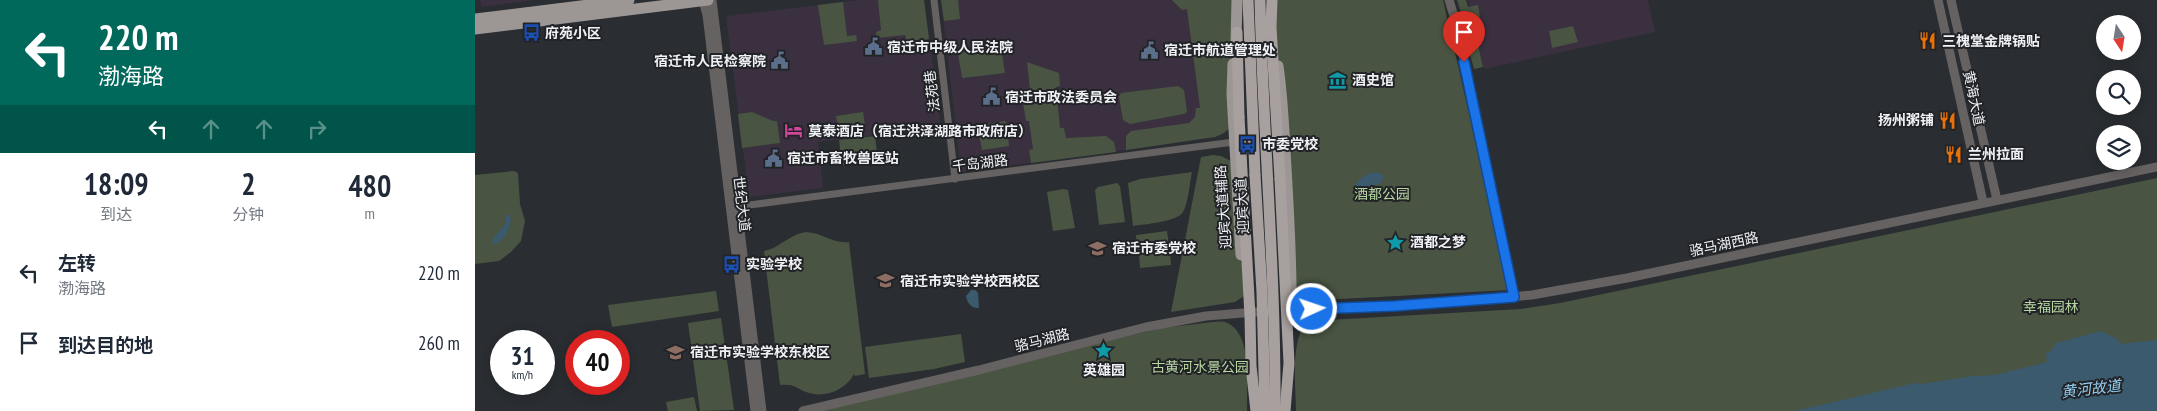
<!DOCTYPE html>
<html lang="zh">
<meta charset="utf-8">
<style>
:root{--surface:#fff;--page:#f6f6f7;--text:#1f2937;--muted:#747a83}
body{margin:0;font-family:"PT Sans Narrow","Noto Sans SC",sans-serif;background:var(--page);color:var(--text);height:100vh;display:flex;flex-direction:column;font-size:19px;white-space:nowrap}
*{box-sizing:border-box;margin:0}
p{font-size:16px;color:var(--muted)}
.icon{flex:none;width:28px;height:28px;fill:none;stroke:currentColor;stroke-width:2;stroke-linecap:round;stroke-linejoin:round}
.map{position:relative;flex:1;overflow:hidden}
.panel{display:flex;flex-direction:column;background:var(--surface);width:475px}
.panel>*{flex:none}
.banner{background:#00695c;color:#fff;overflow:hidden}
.needle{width:32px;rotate:168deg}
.buttons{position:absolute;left:1621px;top:15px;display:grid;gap:10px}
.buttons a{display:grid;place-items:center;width:45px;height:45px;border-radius:50%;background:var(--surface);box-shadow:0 2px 12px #0003;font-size:25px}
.speed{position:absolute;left:15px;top:330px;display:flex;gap:10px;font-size:25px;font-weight:700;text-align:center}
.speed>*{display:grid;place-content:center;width:65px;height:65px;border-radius:50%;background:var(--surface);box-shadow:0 2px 12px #0003;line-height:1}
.speed small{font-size:12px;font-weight:400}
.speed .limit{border:8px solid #d22;background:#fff;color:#111}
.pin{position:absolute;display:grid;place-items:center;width:42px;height:42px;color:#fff;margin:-51px -21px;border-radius:50% 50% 50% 0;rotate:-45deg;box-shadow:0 0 5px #0007}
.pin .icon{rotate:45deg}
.me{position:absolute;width:55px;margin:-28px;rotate:87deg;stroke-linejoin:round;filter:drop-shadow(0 0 4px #0008)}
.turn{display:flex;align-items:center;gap:18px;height:105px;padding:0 15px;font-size:22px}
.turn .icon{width:65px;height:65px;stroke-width:2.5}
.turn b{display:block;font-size:35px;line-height:42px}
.lanes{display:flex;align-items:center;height:48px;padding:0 15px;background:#0003;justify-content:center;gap:25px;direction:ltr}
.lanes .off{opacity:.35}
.eta{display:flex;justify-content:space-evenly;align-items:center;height:85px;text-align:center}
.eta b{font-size:30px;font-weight:600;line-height:35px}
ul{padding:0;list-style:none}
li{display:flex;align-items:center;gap:15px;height:70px;padding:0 15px}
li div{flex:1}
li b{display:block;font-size:19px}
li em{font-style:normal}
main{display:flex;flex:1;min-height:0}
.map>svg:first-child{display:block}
</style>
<main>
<section class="panel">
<div class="banner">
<div class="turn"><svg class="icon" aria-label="left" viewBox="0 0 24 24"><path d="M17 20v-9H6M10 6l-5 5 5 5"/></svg><div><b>220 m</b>渤海路</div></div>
<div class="lanes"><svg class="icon" aria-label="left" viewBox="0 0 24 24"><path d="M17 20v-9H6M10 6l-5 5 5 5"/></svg><svg class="icon off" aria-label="ahead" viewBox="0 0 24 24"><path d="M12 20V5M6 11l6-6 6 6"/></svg><svg class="icon off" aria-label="ahead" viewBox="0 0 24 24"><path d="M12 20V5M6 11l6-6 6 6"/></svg><svg class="icon off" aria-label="right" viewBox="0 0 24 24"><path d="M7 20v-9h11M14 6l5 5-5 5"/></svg></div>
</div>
<div class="eta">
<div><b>18:09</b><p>到达</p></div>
<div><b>2</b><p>分钟</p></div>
<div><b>480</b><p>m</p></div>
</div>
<ul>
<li><svg class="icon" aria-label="left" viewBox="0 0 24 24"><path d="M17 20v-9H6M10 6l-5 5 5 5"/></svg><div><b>左转</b><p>渤海路</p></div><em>220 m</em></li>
<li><svg class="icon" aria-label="arrive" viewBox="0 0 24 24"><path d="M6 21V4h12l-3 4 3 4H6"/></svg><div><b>到达目的地</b></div><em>260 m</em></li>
</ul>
</section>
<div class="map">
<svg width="1682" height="411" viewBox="0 0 1682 411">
<rect width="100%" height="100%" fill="#2a2d31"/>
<g fill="#3a303f">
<path d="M5,0H60L6,7Z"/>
<path d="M384,0H449L466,127L343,142L348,188L274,197L251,16Z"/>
<path d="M466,0H757L751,133L740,137L651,150L486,172Z"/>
<path d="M993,0H1173L1180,32L1009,69Z"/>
</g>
<g fill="#495542">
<path d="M403,0H449L454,39L432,42L430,35L402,38L401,32L406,30Z"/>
<path d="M466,0H483L485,19L469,21Z"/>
<path d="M697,0H757L762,112C757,126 754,132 740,137L651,150V136L656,131L714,123L720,117L721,108H725L712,9L707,10Z"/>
<path d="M799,0H968L1034,290L828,301L810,281Z"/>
<path d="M982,0H991L993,7L1003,5L1005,17L988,19Z"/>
<path d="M368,2L372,36L381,35L382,41L349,45L343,5Z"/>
<path d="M1098,26L1103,42L1077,48L1074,31Z"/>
<path d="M999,27L1008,67L999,69L989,32L993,28Z"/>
<path d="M526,47L530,73L488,78L487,77L483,54L484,52Z"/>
<path d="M552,62L584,73L585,86L581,87L585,128H589L591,138L631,136L639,142L641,152L556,163L554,150L558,149L554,121H551L546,90L555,89Z"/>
<path d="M703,86L709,90L712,112L709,114L655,124L648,120L644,97L646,93Z"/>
<path d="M277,112L298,121H302L305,143L267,148L263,114Z"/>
<path d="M388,112L390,126L363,129L361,116Z"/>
<path d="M530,121L532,124L534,146L507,150L503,129L505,125Z"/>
<path d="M400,136L403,161L367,165L364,140Z"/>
<path d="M738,155L746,156L760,163L769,296L760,302L696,312L726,157Z"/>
<path d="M39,171L43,173L45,204L50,221L46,241L36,252L24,261L0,264V175Z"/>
<path d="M717,172C715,182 713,204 708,212C702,222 670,224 658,226L653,183L665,179Z"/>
<path d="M1682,178V411H821C821,390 814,329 836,321L1046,309L1085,303Z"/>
<path d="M642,183L645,186L650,222L624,225L620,190L623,187Z"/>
<path d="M588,189L593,190L600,228L578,231L572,192Z"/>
<path d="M692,231L694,247L662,251L661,235Z"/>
<path d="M331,232C349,233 357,244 374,242L390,374L380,376L379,374C371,390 349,399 331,392C319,387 320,384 305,385L289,251C305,248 313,235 331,232Z"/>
<path d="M695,250L696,265L665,268L664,253Z"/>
<path d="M241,291L244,311L137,327L133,305Z"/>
<path d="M246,318L259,410L225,411L213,323Z"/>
<path d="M738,322C741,322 747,321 750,322C779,332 771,387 772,411H339L687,328Z"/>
<path d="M486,334L490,362L459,369L394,378L390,347Z"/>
<path d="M219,397L222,411H193L191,402Z"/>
</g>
<g fill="#3b5a6d">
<path d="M902,172L908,175C909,186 901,184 894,186C890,188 887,192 885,195L880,194L878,189C883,179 890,173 902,172Z"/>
<path d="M31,215H34L36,219C34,230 30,240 19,245L17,240L30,224Z"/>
<path d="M496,290H500L503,293L504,308C497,309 492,303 491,296Z"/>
<path d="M1626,331L1642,339L1646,344L1682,340V411H1320L1440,383L1446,384L1498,376L1520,375L1572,362L1571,353L1576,351L1581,343Z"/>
</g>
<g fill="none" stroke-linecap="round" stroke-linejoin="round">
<g stroke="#656261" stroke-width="7">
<path d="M459,0L480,179"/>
<path d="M259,207L759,142"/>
</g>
<g stroke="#656261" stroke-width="9">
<path d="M228,0L232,15L280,411"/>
<path d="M237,0L287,411"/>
<path d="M974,0L982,26L1039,297"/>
<path d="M1463,0L1508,202"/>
<path d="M1476,0L1522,200"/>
<path d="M811,311L984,302L1057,295L1152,278L1682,167"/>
<path d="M328,411L504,370L671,327L731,316L793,311"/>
</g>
<g stroke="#9c9695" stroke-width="11">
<path d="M0,19L154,0"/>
<path d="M0,29L233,0"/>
<path d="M761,41L762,0"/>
<path d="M758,64L757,94L766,255"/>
<path d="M803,66C808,100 809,134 811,168C814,218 817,267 816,317"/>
</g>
<g stroke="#a7a09f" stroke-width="11">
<path d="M773,0L780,175"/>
<path d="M797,0L796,27L805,179"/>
<path d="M762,32L764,117"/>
</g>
<g stroke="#a7a09f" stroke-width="11">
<path d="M785,0C788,137 801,274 800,411"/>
<path d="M764,117L775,316L776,366L781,411"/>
<path d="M780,175L787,292L790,411"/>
<path d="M805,179L814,363L810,411"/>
</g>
</g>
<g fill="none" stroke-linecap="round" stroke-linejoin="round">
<defs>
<path id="route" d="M837,309L919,306L1039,297L989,62"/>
</defs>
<use href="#route" stroke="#114b97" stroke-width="12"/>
<use href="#route" stroke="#1a73e8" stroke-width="9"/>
</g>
<defs>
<symbol id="bus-bare" viewBox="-9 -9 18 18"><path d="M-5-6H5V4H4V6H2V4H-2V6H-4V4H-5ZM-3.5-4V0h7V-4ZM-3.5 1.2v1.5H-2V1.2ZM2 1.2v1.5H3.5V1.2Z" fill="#1a4fb4" stroke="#212327" stroke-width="2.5" paint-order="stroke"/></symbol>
<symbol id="restaurant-bare" viewBox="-9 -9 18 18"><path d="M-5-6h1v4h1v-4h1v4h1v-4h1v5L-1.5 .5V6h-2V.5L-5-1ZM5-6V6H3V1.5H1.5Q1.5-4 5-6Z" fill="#e8710a" stroke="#212327" stroke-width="2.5" paint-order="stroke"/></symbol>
<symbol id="civic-bare" viewBox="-9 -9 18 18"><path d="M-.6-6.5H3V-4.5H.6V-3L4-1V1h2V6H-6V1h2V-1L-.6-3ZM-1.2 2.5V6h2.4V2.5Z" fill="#5c6f8a" stroke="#212327" stroke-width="2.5" paint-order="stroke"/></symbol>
<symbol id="museum-bare" viewBox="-9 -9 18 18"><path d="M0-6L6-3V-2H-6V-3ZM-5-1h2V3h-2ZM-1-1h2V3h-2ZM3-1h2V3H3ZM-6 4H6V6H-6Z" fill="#0f9aa8" stroke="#212327" stroke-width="2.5" paint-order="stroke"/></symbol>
<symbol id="hotel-bare" viewBox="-9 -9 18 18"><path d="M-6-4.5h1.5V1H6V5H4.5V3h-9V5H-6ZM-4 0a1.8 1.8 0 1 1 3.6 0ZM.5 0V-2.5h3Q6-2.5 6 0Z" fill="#d1479c" stroke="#212327" stroke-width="2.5" paint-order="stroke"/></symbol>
<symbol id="sight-bare" viewBox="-9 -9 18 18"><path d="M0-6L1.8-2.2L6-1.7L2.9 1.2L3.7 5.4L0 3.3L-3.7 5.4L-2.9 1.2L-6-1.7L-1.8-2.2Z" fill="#0f9aa8" stroke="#212327" stroke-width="2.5" paint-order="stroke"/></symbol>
<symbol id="university-bare" viewBox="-9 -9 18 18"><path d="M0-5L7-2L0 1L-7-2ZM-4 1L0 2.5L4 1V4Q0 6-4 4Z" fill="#8d6e63" stroke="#212327" stroke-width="2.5" paint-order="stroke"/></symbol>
<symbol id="school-bare" viewBox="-9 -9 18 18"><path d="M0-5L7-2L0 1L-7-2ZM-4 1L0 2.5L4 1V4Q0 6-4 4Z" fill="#8d6e63" stroke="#212327" stroke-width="2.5" paint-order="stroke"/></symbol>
</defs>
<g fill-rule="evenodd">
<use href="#bus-bare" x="44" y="20" width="25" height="25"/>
<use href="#restaurant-bare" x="1440" y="28" width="25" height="25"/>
<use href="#civic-bare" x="386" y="34" width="25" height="25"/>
<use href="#civic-bare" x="662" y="38" width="25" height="25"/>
<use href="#civic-bare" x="292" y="48" width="25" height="25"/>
<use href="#museum-bare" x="850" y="68" width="25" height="25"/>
<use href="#civic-bare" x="504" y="84" width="25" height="25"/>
<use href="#restaurant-bare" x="1460" y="108" width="25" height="25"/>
<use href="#hotel-bare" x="306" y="118" width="25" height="25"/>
<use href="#bus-bare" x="760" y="132" width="25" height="25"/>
<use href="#restaurant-bare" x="1466" y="142" width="25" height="25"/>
<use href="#civic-bare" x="286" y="146" width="25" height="25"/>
<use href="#sight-bare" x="908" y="230" width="25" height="25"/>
<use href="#university-bare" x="610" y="236" width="25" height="25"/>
<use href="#bus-bare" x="244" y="252" width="25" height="25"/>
<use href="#school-bare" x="398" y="268" width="25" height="25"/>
<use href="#sight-bare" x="616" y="338" width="25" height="25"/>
<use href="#school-bare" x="188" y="340" width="25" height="25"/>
</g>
<g text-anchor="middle" stroke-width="4" stroke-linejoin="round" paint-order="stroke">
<g font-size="14" font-weight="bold" fill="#f0f1f4" stroke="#212327" text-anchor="start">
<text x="70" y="38">府苑小区</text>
<text x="1467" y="46">三槐堂金牌锅贴</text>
<text x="412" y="52">宿迁市中级人民法院</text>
<text x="689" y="55">宿迁市航道管理处</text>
<text x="291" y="66" text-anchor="end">宿迁市人民检察院</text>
<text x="877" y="85">酒史馆</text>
<text x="530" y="102">宿迁市政法委员会</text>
<text x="1459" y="125" text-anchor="end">扬州粥铺</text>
<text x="333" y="136">莫泰酒店（宿迁洪泽湖路市政府店）</text>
<text x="787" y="149">市委党校</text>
<text x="1493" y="159">兰州拉面</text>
<text x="312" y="163">宿迁市畜牧兽医站</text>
<text x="935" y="247">酒都之梦</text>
<text x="637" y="253">宿迁市委党校</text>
<text x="271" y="269">实验学校</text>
<text x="425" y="286">宿迁市实验学校西校区</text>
<text x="215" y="357">宿迁市实验学校东校区</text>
<text x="629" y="375" text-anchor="middle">英雄园</text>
</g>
<g font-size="14" fill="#f0f1f4" stroke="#212327">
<text transform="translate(457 91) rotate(-97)" y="5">法苑巷</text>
<text transform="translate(1499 98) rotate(78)" y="5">黄海大道</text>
<text transform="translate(505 163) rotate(-7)" y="5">千岛湖路</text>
<text transform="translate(267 204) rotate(83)" y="5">世纪大道</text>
<text transform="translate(767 206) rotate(-93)" y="5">迎宾大道</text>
<text transform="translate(748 207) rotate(-94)" y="5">迎宾大道辅路</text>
<text transform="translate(1249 244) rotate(-12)" y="5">骆马湖西路</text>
<text transform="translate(567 340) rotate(-14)" y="5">骆马湖路</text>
</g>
<g font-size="14" fill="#b5d5a1" stroke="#212327">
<text x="907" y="199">酒都公园</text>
<text x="1576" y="312">幸福园林</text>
<text x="725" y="372">古黄河水景公园</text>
</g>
<g font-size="15" font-style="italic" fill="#93cdf1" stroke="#212327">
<text transform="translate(1616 389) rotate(-7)" y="5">黄河故道</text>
</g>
</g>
</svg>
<div class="buttons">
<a><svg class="needle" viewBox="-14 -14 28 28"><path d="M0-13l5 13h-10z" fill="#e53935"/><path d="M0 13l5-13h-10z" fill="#747a83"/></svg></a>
<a><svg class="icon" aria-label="search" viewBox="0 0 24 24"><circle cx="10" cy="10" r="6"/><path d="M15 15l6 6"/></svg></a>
<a><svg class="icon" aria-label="layers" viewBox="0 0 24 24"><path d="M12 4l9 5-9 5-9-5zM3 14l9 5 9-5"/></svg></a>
</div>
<div class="speed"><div>31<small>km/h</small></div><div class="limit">40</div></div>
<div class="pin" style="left:989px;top:62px;background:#d93025"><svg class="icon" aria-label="arrive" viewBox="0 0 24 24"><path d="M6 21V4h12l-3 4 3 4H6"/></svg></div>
<svg class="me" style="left:837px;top:309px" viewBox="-20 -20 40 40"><circle r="17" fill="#1a73e8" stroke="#fff" stroke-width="3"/><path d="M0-11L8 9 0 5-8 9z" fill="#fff"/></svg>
</div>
</main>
